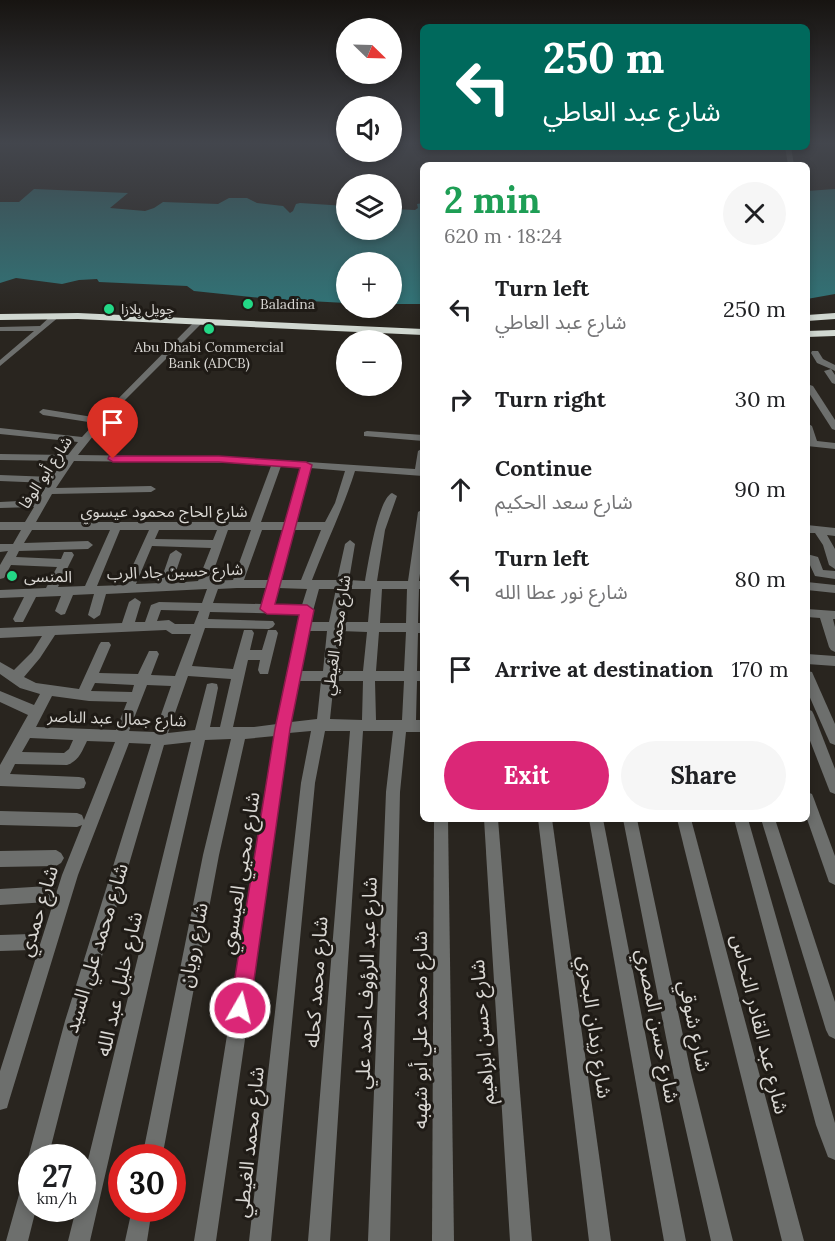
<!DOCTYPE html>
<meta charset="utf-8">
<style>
:root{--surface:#fff;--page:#f6f6f6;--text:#202124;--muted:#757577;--accent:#db2777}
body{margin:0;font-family:Lora,"Noto Sans Arabic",serif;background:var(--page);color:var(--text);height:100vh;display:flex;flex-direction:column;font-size:22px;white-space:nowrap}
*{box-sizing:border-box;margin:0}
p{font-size:20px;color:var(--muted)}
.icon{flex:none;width:33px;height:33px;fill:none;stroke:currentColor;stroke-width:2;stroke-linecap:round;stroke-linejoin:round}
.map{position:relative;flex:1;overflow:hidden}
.side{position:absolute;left:420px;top:162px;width:390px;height:660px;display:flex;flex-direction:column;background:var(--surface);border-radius:9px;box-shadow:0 3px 9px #0003}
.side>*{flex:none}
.top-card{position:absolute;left:420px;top:24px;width:390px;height:126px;border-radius:9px;box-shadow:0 3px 9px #0003;background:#00695c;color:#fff;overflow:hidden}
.needle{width:39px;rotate:113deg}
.fabs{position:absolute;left:336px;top:18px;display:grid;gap:12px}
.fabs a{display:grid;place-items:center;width:66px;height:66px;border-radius:50%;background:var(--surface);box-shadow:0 3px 9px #0003;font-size:30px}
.speed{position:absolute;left:18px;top:1144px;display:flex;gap:12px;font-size:30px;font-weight:700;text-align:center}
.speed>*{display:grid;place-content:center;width:78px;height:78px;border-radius:50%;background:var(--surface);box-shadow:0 3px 9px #0003;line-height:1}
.speed small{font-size:15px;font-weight:400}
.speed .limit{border:9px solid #d22;background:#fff;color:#111}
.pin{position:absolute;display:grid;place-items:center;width:51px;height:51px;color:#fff;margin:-62px -26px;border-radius:50% 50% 50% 0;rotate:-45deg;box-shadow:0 0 6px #0007}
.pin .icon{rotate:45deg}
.me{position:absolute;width:66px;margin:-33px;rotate:8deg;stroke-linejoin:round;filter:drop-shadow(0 0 4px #0008)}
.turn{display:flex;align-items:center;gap:21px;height:126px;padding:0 24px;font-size:27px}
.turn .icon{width:78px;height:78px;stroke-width:2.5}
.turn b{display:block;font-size:42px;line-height:51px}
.round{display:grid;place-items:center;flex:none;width:63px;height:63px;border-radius:32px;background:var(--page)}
.summary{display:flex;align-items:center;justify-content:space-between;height:102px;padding:0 24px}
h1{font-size:36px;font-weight:700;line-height:45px;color:#1e9e55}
.button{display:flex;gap:12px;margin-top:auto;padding:12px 24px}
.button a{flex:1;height:69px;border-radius:36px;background:var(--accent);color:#fff;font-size:24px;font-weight:700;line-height:69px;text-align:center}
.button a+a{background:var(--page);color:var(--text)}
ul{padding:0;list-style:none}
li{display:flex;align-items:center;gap:18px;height:90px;padding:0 24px}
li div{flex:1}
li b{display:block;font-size:22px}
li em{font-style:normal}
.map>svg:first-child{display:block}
</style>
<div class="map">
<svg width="835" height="1241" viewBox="0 0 835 1241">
<rect width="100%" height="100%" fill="#29251f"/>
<g fill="#307679">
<path d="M34,189L128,193L110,208L145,211L154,208L163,202L218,204L229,198H247L257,203L283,206L290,213L293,211L296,204L300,203L346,206V230H392V209L415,210L418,208L417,204L423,203V304H392V262H346V303L271,299L194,291L187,286L99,282L97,279L79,280L62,284L16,278L0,283V202H19Z"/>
<path d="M835,189V294L807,299V191Z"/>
</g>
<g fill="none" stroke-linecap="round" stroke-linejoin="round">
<g fill="#6d6f6d" fill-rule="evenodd">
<path d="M785,147H791L794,165H788Z"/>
<path d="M53,314L60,316L0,366V360L34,331H0V327L40,326Z"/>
<path d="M196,320L203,322L109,416L78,455L232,457L415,469L418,451L423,448V476L355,471C343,509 326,543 312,580H337L345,544L350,540L355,544L349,580L365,581C368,564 378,499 392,493L397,496L385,530L377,581H408L418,512L423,509V552L419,581H423V589H419L418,623H423V633H418L417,671H423V681H417L416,720H423V732H406L400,792L390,1241H368L386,792L393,731H363L330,1241H308L350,731H325L315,783L271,1241H249L301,783L311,731L289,733L216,1241H194L275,736L245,739L219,855L162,1158H142L203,855L231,739L205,740L90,1241H68L76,1209H82V1184L191,742L164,745L83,1021L48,1158H32V1165L28,1158L65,1021L151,744L129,743L78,875L9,1101L7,1108L0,1110V1071L62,875L82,825L77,827L0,825V811L77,813L82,815L84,820L115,742L87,741C82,751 79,761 67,765L15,764L10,774L79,777L84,778L86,783L84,788L79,789L0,786V765L28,715L0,702V691L34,705L40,694L20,688L0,674V662L14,670L32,652L42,636L0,638V628L122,623L129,602L135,598L141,602L135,622H145L151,605L159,602L202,603L207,589L106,594L100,615L94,619L88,615L94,594L73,595L65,614L61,615L55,611L61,596L36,597L23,622H15L13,619L24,597L0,598V590L46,588L57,567L11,565L4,578L0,579V565L8,551L0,552V544H13L21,530H0V522H25L34,507L0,508V502L38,500L48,483L0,481V475L52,477L64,461L0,460V454L68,455L78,442L0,434V428L82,437L95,423L43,415L39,412L43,409L99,418ZM74,461L232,463L271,466L250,522H36L52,494L151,492L156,489L151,486L56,488ZM281,466L300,468L285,522H261ZM310,468L345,471L335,503L325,522H296ZM32,530H110L85,586L58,587L74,555L72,552H64L61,559L16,557L19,551L88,549L93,545L88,541L24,543ZM120,530H149L124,585L97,586ZM159,530H217L213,540L155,539ZM228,530H251L233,580L210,581ZM262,530H283L269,580H244ZM294,530H321L301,580H281ZM152,546L211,548L198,581L172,583L182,554L176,550L170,554L160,583L136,584ZM237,588H267L262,604L213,603L218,589ZM278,588L307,589L302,605H274ZM319,589H336L329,622H310ZM347,589H371L368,622H341ZM382,589H407L406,623H380ZM161,610L199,611L194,624H175L169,620L157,621ZM210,612L300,614L286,676L277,724L254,727H233L248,660H260L258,670L260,674H268L278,633L276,630H268L262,650H250L254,633L252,630H244L233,669L192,666L205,628L269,629L273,627L275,624L273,621L208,619ZM166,630L172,634H191L175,676L151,675L159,654L157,651H149L138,674L99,673L111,645L109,642H101L99,645L79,689L36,683L24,677L40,658L55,635ZM308,631H327L323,671H301ZM340,631L367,632L363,671H335ZM379,632H406L404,671H376ZM188,676L231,679L220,727H210L218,688L217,684L212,683L207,684L206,688L195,730L168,733ZM299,681H321L317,719L291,722ZM334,681H363L362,720L330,719ZM375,681H404L402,720H376ZM95,683L134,685L132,692L91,691ZM147,685L171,686L155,732L129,731ZM52,696L89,701L127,702L116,730L36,727ZM30,738L73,740L69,749L64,753L22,752Z"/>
<path d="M812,351H818L823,359L835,365V371L831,369L835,375V384L832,383L824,371L831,369L817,363L811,353Z"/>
<path d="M810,385L813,386L835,420V430L832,429L807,390V386Z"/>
<path d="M807,423L812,426L817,441L835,443V449L807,446Z"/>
<path d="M367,431L423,435V441L364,436V432Z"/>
<path d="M807,525L835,528V536L827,535L835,549V569L829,565L823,545L815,533H807Z"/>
<path d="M807,554L818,557L823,570L835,571V579L815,576L809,563L807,562Z"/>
<path d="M807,582L835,585V593L807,590Z"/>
<path d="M807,609L835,611V619H833L835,627V652L831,650L829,647L820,618L807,617Z"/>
<path d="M807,654L835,656V666L807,664Z"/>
<path d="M807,671L812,672L835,724V745L830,743L807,691Z"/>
<path d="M807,709L812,711L814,715L835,769V794L830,792L807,733Z"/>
<path d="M807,792L812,794L814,799L835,856V885L829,882L807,819Z"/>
<path d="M434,819H448L454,1241H432Z"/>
<path d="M484,819H498L532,1241H510Z"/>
<path d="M538,819H552L611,1241H589Z"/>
<path d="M589,819H603L686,1241H664Z"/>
<path d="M623,819H637L691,1073L733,1241H711L673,1073Z"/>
<path d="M677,819H691L804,1241H782Z"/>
<path d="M734,819H748L835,1123V1160L828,1157L816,1125Z"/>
<path d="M761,819H775L835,1002V1039L829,1036L826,1030Z"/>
<path d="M56,850L61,853L64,858L61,863L56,866L0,867V851Z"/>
<path d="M48,886L54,888L56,894L54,900L48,902L0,905V889Z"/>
<path d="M31,934L37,936L39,942L37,948L31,950L0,951V935Z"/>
<path d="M32,1174V1209H36L28,1241H6L22,1184L25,1177Z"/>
<path d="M132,1209H152L147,1241H125Z"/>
</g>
<g fill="#d1d8d1" fill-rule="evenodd">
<path d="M78,313L423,329V335L78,319L0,320V314Z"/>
<path d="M835,313V319L807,321V315Z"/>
<path d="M835,330V336L807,337V331Z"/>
</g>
</g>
<linearGradient id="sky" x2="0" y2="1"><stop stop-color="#171411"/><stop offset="0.45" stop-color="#43464d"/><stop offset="1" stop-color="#43464d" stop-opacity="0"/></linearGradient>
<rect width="835" height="318" fill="url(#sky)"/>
<path fill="#db2777" stroke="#8e194d" stroke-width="1.5" d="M109,456H219L306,462L312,465L275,604L307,605L314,610L290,729L250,1008L248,1016L240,1018L233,1016L230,1008L275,729L299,615L267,614L260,609L300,468L219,462H113L108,459Z"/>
<g fill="#23d886" stroke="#1f1b16" stroke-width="2">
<circle cx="248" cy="304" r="6"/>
<circle cx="109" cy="309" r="6"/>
<circle cx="209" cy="329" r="6"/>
<circle cx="12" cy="576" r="6"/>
</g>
<g text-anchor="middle" stroke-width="6" stroke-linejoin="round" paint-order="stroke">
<g font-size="14" fill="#d9d7d3" stroke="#1f1b16" text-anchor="start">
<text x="260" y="309">Baladina</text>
<text x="121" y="314">جويل بلازا</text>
<text x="209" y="352" text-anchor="middle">Abu Dhabi Commercial<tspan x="209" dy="16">Bank (ADCB)</tspan></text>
</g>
<g font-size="16" fill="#d9d7d3" stroke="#1f1b16">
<text transform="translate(45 472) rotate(-57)" y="6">شارع أبو الوفا</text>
<text x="164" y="517">شارع الحاج محمود عيسوي</text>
<text transform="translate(175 571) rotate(-2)" y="6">شارع حسين جاد الرب</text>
<text transform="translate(336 635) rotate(-82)" y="6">شارع محمد الغيطي</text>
<text transform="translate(117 718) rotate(2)" y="6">شارع جمال عبد الناصر</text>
</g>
<g font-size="16" fill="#d9d7d3" stroke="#1f1b16" text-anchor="start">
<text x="24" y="582">المنسى</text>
</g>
<g font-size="20" fill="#d9d7d3" stroke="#1f1b16">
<text transform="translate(240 873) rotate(-81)" y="7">شارع محيي العيسوي</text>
<text transform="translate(38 911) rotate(-73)" y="7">شارع حمدي</text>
<text transform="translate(193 945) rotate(-79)" y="7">شارع رويان</text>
<text transform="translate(96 948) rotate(-73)" y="7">شارع محمد علي السيد</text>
<text transform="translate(316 982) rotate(-86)" y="7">شارع محمد كحله</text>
<text transform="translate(366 983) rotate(-88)" y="7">شارع عبد الرؤوف احمد علي</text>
<text transform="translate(119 984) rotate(-77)" y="7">شارع خليل عبد الله</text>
<text transform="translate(760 1024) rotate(76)" y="7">شارع عبد القادر النحاس</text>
<text transform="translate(658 1026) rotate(79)" y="7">شارع حسن المصري</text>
<text transform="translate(695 1026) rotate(78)" y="7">شارع شوقي</text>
<text transform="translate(595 1027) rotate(82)" y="7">شارع زيدان البحري</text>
<text transform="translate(420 1030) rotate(-90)" y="7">شارع محمد علي أبو شهبه</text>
<text transform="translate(482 1032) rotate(-94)" y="7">شارع حسن ابراهيم</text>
<text transform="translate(249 1142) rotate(-84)" y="7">شارع محمد الغيطي</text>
</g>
</g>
</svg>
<div class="fabs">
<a><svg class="needle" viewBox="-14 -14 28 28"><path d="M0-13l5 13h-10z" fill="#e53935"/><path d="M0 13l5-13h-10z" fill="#757577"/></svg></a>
<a><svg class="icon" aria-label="sound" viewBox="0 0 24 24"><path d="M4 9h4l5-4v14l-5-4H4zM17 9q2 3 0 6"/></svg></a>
<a><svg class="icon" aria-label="layers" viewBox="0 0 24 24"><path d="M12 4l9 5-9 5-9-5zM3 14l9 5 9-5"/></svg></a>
<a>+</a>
<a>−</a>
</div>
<div class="speed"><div>27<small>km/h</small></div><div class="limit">30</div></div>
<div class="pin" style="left:113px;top:459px;background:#d93025"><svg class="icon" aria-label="arrive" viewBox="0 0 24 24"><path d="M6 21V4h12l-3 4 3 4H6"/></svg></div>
<svg class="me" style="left:240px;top:1008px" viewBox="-20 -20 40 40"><circle r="17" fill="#db2777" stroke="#fff" stroke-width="3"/><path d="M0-11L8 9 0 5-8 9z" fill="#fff"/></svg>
<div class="top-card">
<div class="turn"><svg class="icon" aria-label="left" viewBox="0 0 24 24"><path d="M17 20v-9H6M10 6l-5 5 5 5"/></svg><div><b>250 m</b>شارع عبد العاطي</div></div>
</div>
<section class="side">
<div class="summary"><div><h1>2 min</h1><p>620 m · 18:24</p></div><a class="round"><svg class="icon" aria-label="close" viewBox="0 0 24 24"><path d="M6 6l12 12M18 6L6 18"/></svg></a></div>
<ul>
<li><svg class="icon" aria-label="left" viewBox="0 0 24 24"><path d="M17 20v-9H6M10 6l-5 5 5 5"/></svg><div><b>Turn left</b><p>شارع عبد العاطي</p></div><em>250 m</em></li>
<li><svg class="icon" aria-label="right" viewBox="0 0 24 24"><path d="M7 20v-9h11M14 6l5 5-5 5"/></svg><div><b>Turn right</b></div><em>30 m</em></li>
<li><svg class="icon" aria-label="ahead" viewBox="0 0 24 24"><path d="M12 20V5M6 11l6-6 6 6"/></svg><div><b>Continue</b><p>شارع سعد الحكيم</p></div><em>90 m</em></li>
<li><svg class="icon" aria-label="left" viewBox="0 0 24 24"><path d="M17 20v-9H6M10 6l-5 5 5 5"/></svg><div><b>Turn left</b><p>شارع نور عطا الله</p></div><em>80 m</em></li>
<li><svg class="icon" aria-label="arrive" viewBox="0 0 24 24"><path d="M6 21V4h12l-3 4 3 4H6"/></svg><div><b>Arrive at destination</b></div><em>170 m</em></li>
</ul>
<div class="button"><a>Exit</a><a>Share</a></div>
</section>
</div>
